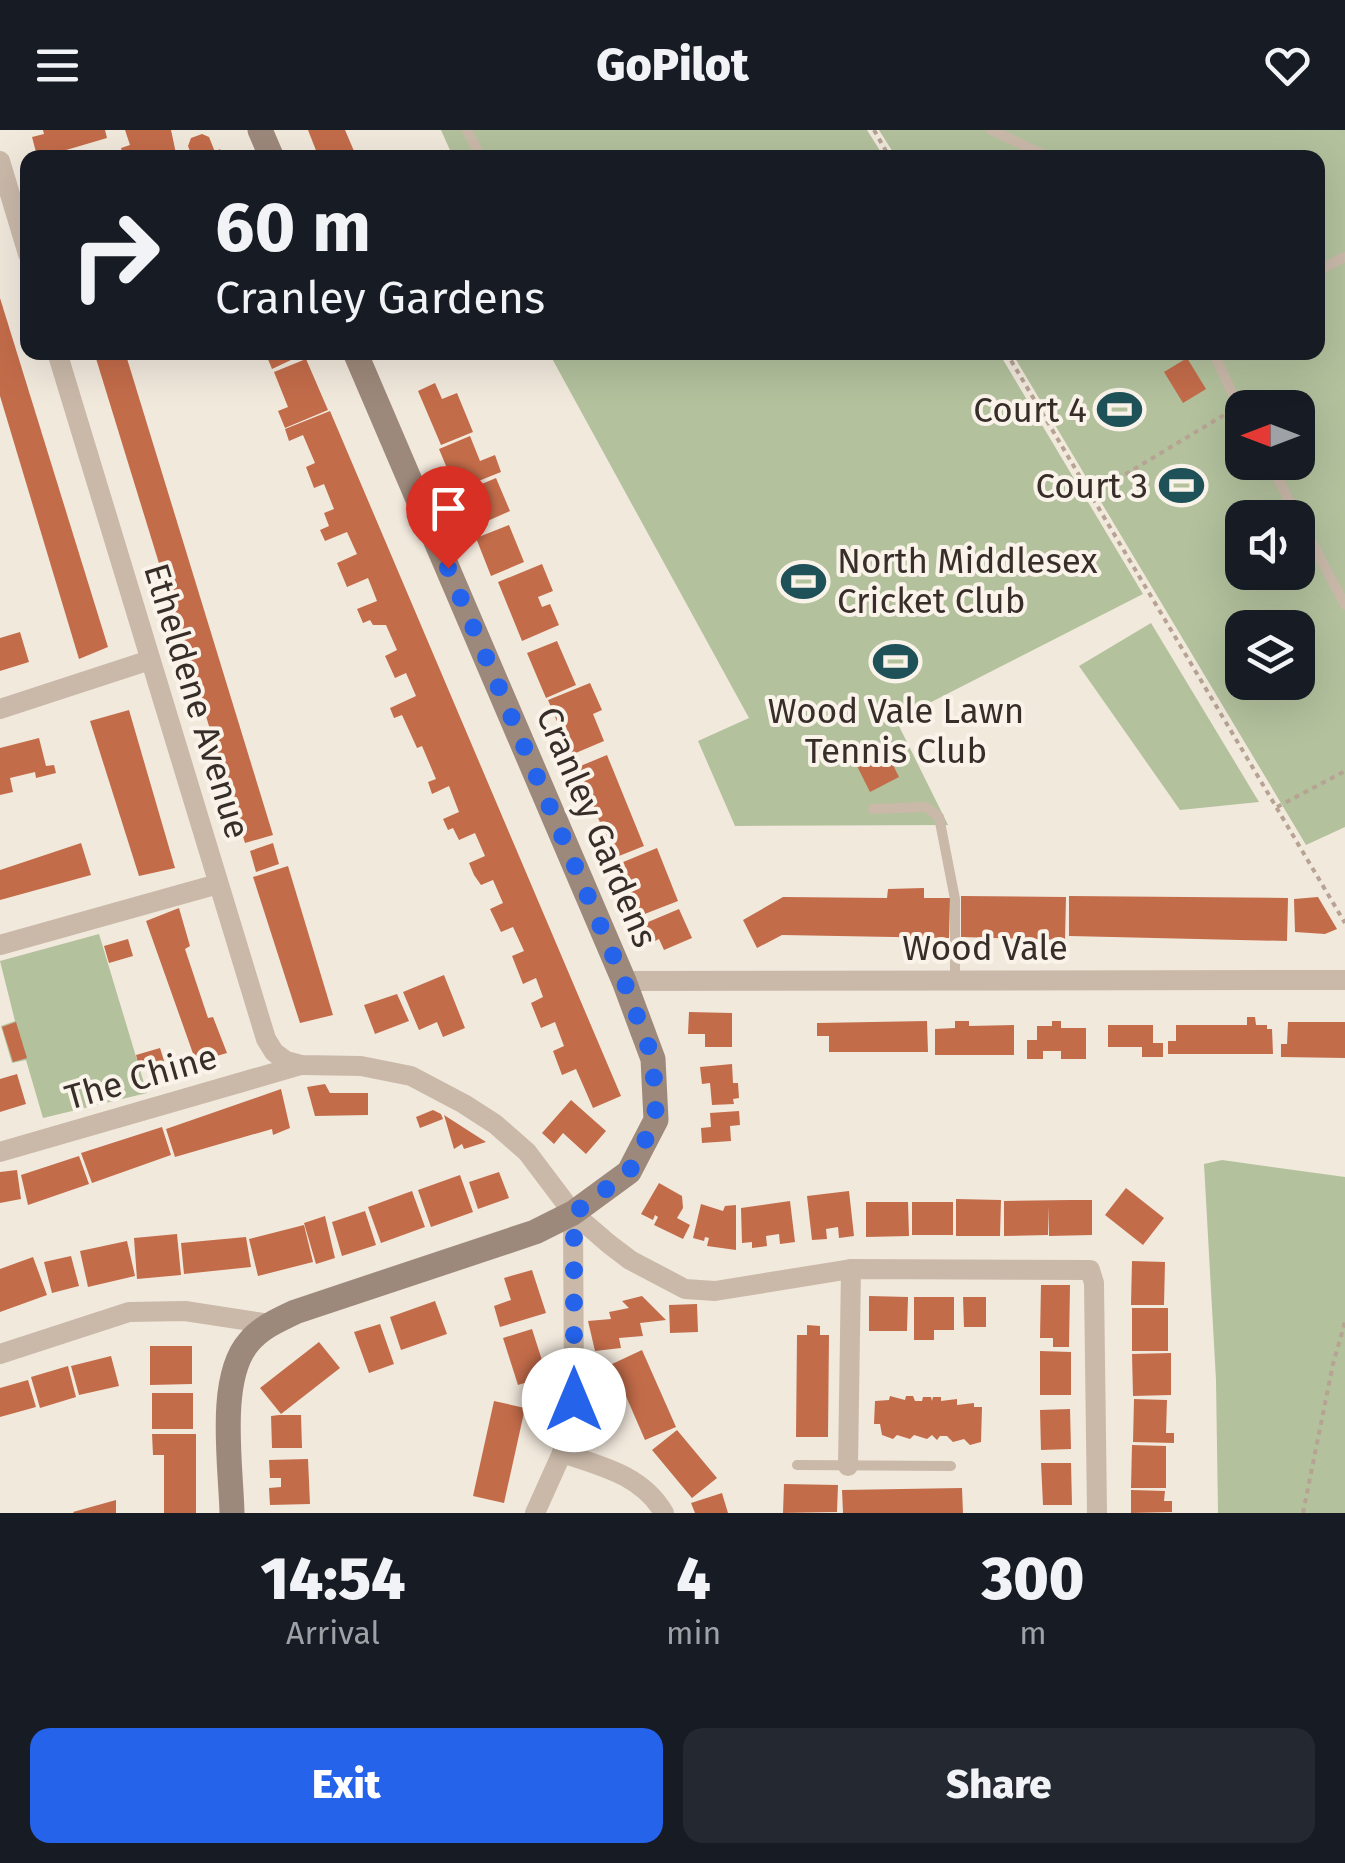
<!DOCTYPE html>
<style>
:root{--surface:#171b24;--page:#242831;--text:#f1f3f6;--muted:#9ea1a6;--accent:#2563eb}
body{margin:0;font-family:"Fira Sans",sans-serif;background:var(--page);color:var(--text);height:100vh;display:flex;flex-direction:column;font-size:38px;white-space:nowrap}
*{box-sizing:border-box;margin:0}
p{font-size:32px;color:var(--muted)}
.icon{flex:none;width:55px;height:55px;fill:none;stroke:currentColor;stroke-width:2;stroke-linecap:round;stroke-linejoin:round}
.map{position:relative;height:1383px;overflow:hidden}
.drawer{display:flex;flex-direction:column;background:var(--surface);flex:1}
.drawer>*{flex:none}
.banner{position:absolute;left:20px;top:20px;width:1305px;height:210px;border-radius:20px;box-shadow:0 10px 40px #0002;background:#171b24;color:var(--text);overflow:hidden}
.needle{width:65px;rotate:270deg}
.buttons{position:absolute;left:1225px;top:260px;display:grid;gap:20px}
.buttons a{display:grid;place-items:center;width:90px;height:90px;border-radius:20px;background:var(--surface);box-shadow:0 10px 40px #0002;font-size:50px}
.pin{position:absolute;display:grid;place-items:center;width:85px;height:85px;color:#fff;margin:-102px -42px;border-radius:50% 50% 50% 0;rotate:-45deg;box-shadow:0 0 10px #0007}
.pin .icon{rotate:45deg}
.me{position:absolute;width:110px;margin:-55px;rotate:0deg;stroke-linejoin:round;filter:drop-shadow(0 0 8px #0008)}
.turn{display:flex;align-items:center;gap:35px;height:210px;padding:0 30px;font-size:45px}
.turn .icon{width:130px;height:130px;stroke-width:2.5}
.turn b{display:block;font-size:70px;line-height:85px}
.eta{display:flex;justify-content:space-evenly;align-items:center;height:170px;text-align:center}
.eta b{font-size:60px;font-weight:800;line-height:70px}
.primary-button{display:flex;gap:20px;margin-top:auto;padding:20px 30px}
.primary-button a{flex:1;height:115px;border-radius:20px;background:var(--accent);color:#fff;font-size:40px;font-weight:800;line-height:115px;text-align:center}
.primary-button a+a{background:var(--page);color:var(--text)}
header{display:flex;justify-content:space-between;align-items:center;height:130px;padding:0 30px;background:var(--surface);font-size:45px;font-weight:800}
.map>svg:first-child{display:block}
</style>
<header><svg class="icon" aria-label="menu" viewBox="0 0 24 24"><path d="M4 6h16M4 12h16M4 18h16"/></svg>GoPilot<svg class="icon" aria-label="heart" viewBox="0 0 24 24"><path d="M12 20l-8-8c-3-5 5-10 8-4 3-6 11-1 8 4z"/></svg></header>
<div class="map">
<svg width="1345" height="1383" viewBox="0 0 1345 1383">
<rect width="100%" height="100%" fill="#f2e9dd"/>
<g fill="#b3c19d" fill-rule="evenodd">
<path d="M441,0H867L884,27H453Z"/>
<path d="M879,0H1345V697L1306,715L1012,223L1318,222V28L896,27ZM1242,278H1298V332H1242ZM1242,388H1298V442H1242ZM1242,498H1298V552H1242Z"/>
<path d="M549,223H999L1143,464L896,590L948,695L735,696L698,611L749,588Z"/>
<path d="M1151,493L1259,672L1180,680L1079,536Z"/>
<path d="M99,804L147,963L43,988L26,930L12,933L1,896L15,891L0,831Z"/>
<path d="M1222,1030L1345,1047V1383H1218L1216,1250L1204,1034Z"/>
</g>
<g fill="#c36c4a">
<path d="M43,0H105L107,8L56,23L58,28H33L32,24L36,22L32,7L44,4Z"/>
<path d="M125,0H171L177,28H124L121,18L130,15Z"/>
<path d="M308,0H345L357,28H319Z"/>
<path d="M202,4L209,7L215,22L220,19L224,28H182L191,24L188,16L191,8Z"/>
<path d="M0,168L108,517L79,529L0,266Z"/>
<path d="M94,222H125L273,705L245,713Z"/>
<path d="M265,222H308L272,239Z"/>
<path d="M1187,228L1206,259L1183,273L1164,242Z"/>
<path d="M306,229L328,280L285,298L278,281L288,277L274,242Z"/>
<path d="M435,253L442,269L457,263L473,302L441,315L418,261Z"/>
<path d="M330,281L621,966L593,978L576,939L562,945L553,921L564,916L555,892L541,898L531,873L543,867L536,848L523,854L512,826L524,821L519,810L513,797L501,802L490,779L503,773L493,750L481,755L474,745L469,733L485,726L475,703L459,710L453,698L448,700L443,689L459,682L449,656L432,664L428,652L436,649L422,616L417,618L402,585L394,588L390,578L416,566L406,543L395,548L385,526L397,520L386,495H373L370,490L363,493L357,479L377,471L368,448L347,457L337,433L357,424L347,402L325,411L320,400L329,396L324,383L334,379L324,354L314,358L306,337L315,333L303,305L289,311L285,299Z"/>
<path d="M470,306L480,331L495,325L501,342L456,360L439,319Z"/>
<path d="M496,348L510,381L474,397L460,363Z"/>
<path d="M509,395L524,432L491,446L476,408Z"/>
<path d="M542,434L553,461L538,467L542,477L550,474L559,495L522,511L498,452Z"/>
<path d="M1280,482L1287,498H1248Z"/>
<path d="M20,502L29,532L0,541V508Z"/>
<path d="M557,511L576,555L546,568L527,523Z"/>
<path d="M590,553L602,580L593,584L604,611L571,625L548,570Z"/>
<path d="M129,580L175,738L139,746L90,591Z"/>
<path d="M39,608L46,636L54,635L56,643L36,648L35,642L10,648L13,662L0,665V618Z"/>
<path d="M885,619L899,647L870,662L856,634Z"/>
<path d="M607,625L644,716L614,728L578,637Z"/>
<path d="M81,713L91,745L0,770V740Z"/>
<path d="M273,713L279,734L256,742L250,721Z"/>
<path d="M657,718L678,771L637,787L616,735Z"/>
<path d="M288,736L333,885L300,893L253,747Z"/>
<path d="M924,758V768H950L949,808L782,805L757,818L743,790L783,767L887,768L888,759Z"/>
<path d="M961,766L1066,767L1065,810L961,807Z"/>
<path d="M1069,766L1288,768L1287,811L1069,806Z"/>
<path d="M1318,767L1337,799L1325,804L1295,802L1294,769Z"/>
<path d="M179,778L190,816L185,819L208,888L213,887L227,923L196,932L146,791Z"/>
<path d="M679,779L692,808L664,820L659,809L649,814L641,795Z"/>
<path d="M128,809L133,826L109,833L104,816Z"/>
<path d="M444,845L465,898L443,907L437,892L419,900L403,862Z"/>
<path d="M397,864L409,891L375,904L364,875Z"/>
<path d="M689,882L732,883V917H705V904H688Z"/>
<path d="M1247,887H1255L1256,895H1267V899H1272L1273,924H1168V911H1176V895H1247Z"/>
<path d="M927,891L928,922H829V906H817V893Z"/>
<path d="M955,891H969V896L1014,895V925H935V899L955,898Z"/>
<path d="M1052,891H1061V898H1086V929H1061V921H1043V929H1027V910H1037V896H1052Z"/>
<path d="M16,892L27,928L13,932L2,897Z"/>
<path d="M1288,892H1345V928L1281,927V914H1287Z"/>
<path d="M1108,895H1153V913H1163V927H1142V917H1108Z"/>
<path d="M160,918L165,934L140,941L136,925Z"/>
<path d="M732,934L733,953H738L739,968L733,969L734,974L712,975L710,953L702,954L700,937Z"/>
<path d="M17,944L26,974L0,982V949Z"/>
<path d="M325,954L330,963H368V985L315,986L307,957Z"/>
<path d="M281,959L290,998L273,1005L272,999L175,1027L166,999Z"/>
<path d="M571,970L606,1001L586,1024L563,1003L554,1014L542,1003Z"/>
<path d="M433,980L441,984L443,989L420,998L416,987Z"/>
<path d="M739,981L740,995L730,996L731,1011L702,1013L701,998L711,997L710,983Z"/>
<path d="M444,985L486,1012L464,1019L462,1014L454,1019Z"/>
<path d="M162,997L171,1025L92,1053L81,1023Z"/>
<path d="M79,1026L89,1054L28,1075L21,1045Z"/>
<path d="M17,1040L21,1069L0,1073V1042Z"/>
<path d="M499,1042L509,1068L478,1079L469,1052Z"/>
<path d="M460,1045L473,1082L431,1097L418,1060Z"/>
<path d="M659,1053L682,1066L683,1078L677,1088L690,1095L683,1109L654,1095L658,1087L655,1085L653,1090L641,1084Z"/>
<path d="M1126,1058L1164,1088L1143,1115L1105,1085Z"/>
<path d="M412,1061L425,1097L381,1113L368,1077Z"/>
<path d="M849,1061L854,1106L839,1108L838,1097L826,1099L827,1109L812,1110L807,1066Z"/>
<path d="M956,1069L1001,1070L1000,1106H956Z"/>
<path d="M1070,1070H1092V1105L1049,1106V1076L1048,1105L1004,1106V1071Z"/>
<path d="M790,1071L795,1112L780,1114L779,1104L766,1106L767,1116L752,1118V1112L742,1113L741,1078Z"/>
<path d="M866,1072H908L909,1106L866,1107Z"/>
<rect x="912" y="1072" width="41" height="33"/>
<path d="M701,1074L723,1081L725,1076L736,1075V1120L707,1116L709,1108L705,1107L704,1111L693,1108Z"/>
<path d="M365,1081L376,1115L342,1126L332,1092Z"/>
<path d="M325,1086L335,1128L316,1134L304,1093Z"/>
<path d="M304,1095L313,1132L258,1146L249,1109Z"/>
<path d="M177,1104L181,1145L137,1149L134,1108Z"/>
<path d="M246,1107L251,1137L184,1144L181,1113Z"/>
<path d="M127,1111L135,1146L88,1157L80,1121Z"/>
<path d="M71,1126L79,1156L52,1163L44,1132Z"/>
<path d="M33,1127L47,1165L0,1182V1139Z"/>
<path d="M1132,1131L1165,1132L1164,1175H1131Z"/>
<path d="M532,1140L546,1183L500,1197L494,1176L511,1170L504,1148Z"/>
<path d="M1041,1155H1070L1069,1217H1053V1208H1040Z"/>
<path d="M642,1166L666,1190L640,1193L643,1206L619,1208L621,1218L595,1221L588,1191L611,1189L609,1182L629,1178L622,1171Z"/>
<path d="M869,1166L908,1167L907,1201H869Z"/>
<path d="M914,1167H954V1200H934V1210H914Z"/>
<path d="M963,1167H986V1197H964Z"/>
<path d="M435,1171L447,1204L401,1220L390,1187Z"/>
<path d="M697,1174L698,1202L670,1203L669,1175Z"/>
<rect x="1132" y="1178" width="36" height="43"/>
<path d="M380,1194L394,1234L369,1243L354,1202Z"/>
<path d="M807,1195L820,1196V1205H829L828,1307H796L797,1205H807Z"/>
<path d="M532,1199L547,1246L518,1255L503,1208Z"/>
<path d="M319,1212L340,1238L281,1284L260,1258Z"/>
<path d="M150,1216H192V1254L150,1255Z"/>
<path d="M642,1220L676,1297L645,1310L612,1234Z"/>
<path d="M1040,1221L1071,1222V1265H1040Z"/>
<path d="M1171,1223V1265L1133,1266L1132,1224Z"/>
<path d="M111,1226L119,1256L79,1265L71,1236Z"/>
<path d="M68,1236L76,1267L40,1278L31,1247Z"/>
<path d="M28,1250L36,1277L0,1287V1258Z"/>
<rect x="152" y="1263" width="41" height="36"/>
<path d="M890,1266L905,1270L906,1266H913L915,1271H922L923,1267H931L932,1271L933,1267H941V1271L957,1269V1275L974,1273V1277H982L981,1312L970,1315L964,1309L953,1312L947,1306H940L937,1310L932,1305L927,1309L914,1305L910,1309L897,1305L893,1309L882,1305L880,1294H874L875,1271L889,1270Z"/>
<path d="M1134,1269L1167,1270L1166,1303H1174V1313L1133,1312Z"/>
<path d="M494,1271L525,1278L504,1373L473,1366Z"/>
<path d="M1070,1279L1071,1319L1041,1320L1040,1280Z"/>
<path d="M279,1285H301L302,1318H272L271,1286Z"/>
<path d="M677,1300L717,1348L692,1368L652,1320Z"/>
<path d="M152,1304H196V1383H164V1325H153Z"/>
<path d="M1132,1315L1166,1316V1358H1131Z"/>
<path d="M308,1329L310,1374L270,1375L269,1358L281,1357V1348H270L269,1330Z"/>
<path d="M1041,1333H1071L1072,1375H1043Z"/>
<path d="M784,1354L838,1355L837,1382L783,1383Z"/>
<path d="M962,1358L963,1383H843L842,1360Z"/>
<path d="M1131,1360L1165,1361L1164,1371H1172V1382L1131,1383Z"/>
<path d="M722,1363L728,1383H695L691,1373Z"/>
<path d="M116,1370V1383H74L73,1382Z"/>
</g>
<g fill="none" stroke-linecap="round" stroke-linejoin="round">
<g stroke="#b6a393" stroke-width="4" stroke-dasharray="5 5" stroke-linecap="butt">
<path d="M874,0L890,28"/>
<path d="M1006,222L1345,793"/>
<path d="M1091,365L1224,285"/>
<path d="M1277,677L1345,641"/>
<path d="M1303,1383L1333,1234L1345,1192"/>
</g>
<g stroke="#cab9a9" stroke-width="10">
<path d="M467,0L481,28"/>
<path d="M991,0L1051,28"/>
<path d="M1318,140L1345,127"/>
<path d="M1213,222L1242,284"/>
<path d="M1269,332L1345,475"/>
<path d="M873,679L926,677L939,687L955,769V851"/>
<path d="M797,1335L951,1336"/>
</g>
<g stroke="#cab9a9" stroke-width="20">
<path d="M0,31L28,124"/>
<path d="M57,222L266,909L274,922L286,931L301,935L361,936L411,946L464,974L495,994L527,1022L573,1083L609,1114L630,1130L685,1159L715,1161L851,1139L1090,1140L1094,1153L1097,1383"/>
<path d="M0,579L150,530"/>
<path d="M0,815L218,754"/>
<path d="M624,851L1345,850"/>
<path d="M0,1022L301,935"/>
<path d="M0,1224L129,1182L185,1181L270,1194"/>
<path d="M562,1323C601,1336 642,1345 664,1383"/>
<path d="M848,1336L851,1139"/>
<path d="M535,1383L562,1323L574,1269L573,1083"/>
</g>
<g stroke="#9d897b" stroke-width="25">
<path d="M260,0L272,28"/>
<path d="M232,1383C231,1337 217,1248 249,1212C261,1197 279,1190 295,1182L535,1102L573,1083L629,1042L656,990L653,929L624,851L355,222"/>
</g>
</g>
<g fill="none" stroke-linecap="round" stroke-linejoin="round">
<path stroke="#2563eb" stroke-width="18" stroke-dasharray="0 32.4" d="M448,438L624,851L653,929L656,990L642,1016L629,1042L574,1083V1270"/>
</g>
<defs>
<symbol id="stadium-bare" viewBox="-9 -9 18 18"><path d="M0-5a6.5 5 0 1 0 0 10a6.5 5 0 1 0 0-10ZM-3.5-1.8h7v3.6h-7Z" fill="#1f5258" stroke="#f9f3ea" stroke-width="2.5" paint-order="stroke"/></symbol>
</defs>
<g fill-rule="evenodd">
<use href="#stadium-bare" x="1088" y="248" width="63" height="63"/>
<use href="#stadium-bare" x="1150" y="324" width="63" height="63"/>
<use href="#stadium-bare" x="772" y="420" width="63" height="63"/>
<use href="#stadium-bare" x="864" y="500" width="63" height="63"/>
</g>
<g text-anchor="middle" stroke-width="8" stroke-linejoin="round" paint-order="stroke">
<g font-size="35" fill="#372e29" stroke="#f9f3ea" text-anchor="end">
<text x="1087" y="292">Court 4</text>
<text x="1148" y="368">Court 3</text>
<text x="837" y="443" text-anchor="start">North Middlesex<tspan x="837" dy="40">Cricket Club</tspan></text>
<text x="896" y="593" text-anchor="middle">Wood Vale Lawn<tspan x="896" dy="40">Tennis Club</tspan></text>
</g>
<g font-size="35" fill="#372e29" stroke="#f9f3ea">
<text transform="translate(197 571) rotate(73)" y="12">Etheldene Avenue</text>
<text transform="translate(597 697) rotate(67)" y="12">Cranley Gardens</text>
<text x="985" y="830">Wood Vale</text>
<text transform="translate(141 947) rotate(-16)" y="12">The Chine</text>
</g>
</g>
</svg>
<div class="buttons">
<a><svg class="needle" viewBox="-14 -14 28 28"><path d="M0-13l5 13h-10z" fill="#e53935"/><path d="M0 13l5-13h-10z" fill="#9ea1a6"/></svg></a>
<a><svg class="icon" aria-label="sound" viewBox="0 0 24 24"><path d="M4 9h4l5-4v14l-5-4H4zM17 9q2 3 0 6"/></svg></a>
<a><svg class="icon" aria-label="layers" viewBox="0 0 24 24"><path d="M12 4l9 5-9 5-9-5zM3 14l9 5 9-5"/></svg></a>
</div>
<div class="pin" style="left:448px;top:438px;background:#d93025"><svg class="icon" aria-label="arrive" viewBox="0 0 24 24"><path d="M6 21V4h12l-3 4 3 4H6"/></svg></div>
<svg class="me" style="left:574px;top:1270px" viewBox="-20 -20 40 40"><circle r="19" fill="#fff"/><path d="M0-13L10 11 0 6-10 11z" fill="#2563eb"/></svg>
<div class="banner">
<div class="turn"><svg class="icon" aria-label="right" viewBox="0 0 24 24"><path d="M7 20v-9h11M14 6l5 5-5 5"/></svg><div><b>60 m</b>Cranley Gardens</div></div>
</div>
</div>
<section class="drawer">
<div class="eta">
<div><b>14:54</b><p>Arrival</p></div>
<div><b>4</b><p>min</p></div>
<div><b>300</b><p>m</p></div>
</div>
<div class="primary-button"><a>Exit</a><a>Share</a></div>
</section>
